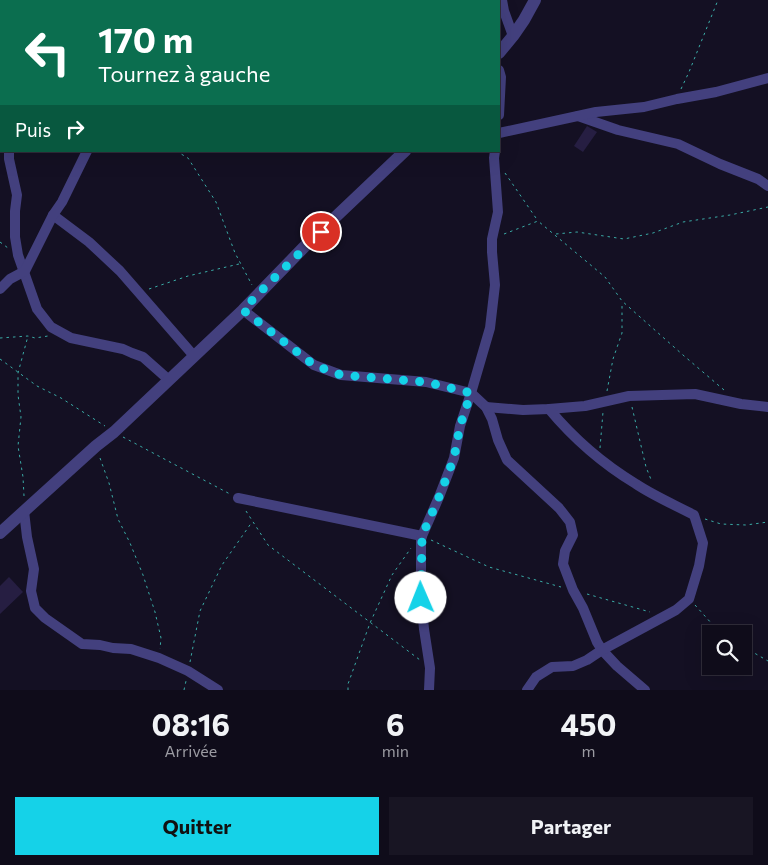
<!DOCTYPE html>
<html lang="fr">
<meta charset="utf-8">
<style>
:root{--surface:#0f0c1a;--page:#181523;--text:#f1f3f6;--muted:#9b9ba2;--line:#2f2c39;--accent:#15d2e8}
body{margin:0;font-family:Commissioner,sans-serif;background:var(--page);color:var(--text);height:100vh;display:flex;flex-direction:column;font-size:19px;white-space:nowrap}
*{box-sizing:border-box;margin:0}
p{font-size:16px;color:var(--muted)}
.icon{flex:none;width:28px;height:28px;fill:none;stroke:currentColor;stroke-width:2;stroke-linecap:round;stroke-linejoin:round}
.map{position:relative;height:690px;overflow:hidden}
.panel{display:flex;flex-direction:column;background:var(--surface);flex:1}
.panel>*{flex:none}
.top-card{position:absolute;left:0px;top:0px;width:500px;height:152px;box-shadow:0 5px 20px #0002,0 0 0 1px var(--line);background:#0b6e4f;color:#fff;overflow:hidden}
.controls{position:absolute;left:702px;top:625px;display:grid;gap:10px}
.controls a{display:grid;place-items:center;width:50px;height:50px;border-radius:0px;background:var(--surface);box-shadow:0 5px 20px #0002,0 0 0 1px var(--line);font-size:25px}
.pin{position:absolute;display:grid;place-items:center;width:42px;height:42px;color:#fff;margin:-21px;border:2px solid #fff;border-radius:50%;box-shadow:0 1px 5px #0007}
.me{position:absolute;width:55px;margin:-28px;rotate:359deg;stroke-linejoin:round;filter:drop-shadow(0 0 4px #0008)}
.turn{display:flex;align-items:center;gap:18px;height:105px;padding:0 15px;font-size:22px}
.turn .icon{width:65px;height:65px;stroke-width:2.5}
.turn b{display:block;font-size:35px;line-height:42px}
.then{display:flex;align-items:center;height:48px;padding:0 15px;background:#0003;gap:10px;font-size:19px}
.eta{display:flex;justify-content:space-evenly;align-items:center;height:85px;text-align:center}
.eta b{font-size:30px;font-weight:700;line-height:35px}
.primary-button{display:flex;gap:10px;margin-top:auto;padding:10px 15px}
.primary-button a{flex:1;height:58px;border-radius:0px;background:var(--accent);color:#111;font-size:20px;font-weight:700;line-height:58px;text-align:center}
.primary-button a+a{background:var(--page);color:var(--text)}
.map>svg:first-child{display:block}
</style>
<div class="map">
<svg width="768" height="690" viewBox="0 0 768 690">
<rect width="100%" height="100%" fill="#141023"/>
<g fill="#261e42">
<path d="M587,126L597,132L583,152L574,146Z"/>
<path d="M9,577L23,592L0,614V586Z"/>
</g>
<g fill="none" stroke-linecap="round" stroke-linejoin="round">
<g stroke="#3aaba6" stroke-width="1" stroke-dasharray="2.5 4" stroke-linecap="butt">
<path d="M0,13L1,12"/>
<path d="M681,89L689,72L718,0"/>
<path d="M176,151L188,158L216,202L235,253L252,285"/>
<path d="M505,173L538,221"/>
<path d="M504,234L538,221L605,277L622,301L683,355L724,390"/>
<path d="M556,234L577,232L624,239L653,233L683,222L730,215L768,207"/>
<path d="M0,242L8,248"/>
<path d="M149,289L188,276L239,264"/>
<path d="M0,338L28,336L35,338L48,336"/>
<path d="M0,359L37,386L61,398L105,426"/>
<path d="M607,391L613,359L622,333V302"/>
<path d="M632,407L646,467L652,482"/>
<path d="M123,437L230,494"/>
<path d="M600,448L603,412"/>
<path d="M100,458L109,483L118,519L130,543L143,575L155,612L161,638L160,649"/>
<path d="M24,496L23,477L18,446L21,417L18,395V373L28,336"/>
<path d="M246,511L268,545L420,660"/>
<path d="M705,519L721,524L746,525L768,522"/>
<path d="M431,540L489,567L561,587"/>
<path d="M587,594L650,612"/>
<path d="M695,605L721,634"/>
<path d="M744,647L768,661"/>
<path d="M190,662L200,611L222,565L252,522"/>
<path d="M184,690L186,681"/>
<path d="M348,690V684L370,623L392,575L411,548"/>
</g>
<g stroke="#43407e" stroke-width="10">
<path d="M502,0L504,11L513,36"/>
<path d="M144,1V0"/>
<path d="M499,70L501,77L499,115"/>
<path d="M0,92L1,93"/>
<path d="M578,116L618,130L678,144L720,164L758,179L768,186"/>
<path d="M499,133L596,112L644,107L677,99L716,92L768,78"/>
<path d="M9,151V159L17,195L15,211V237L18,255L37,309L51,327L71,338L123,349L132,353L143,357L169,380"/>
<path d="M53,215L89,242L120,271L194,356"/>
<path d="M0,289L10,279L25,271L53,215L62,202L87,151"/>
<path d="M243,310L314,365L341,375L426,382L471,393L486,407L492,419L498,440L507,460L559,508L570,522L573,535L565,551L563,564L573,590L583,608L597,642L602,650L617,666L645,690"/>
<path d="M486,407L523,410L549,409L585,406L629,396L695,394L741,404L768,407"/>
<path d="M238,498L422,536"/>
<path d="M24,511L27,537L34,569L31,591L35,608L45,618L82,644L100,645L113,648L131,649L159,658L188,671L218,690"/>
<path d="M429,690L430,668L424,629L421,598V540L422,536L439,497L454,458L460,426L471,393L490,328L495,285L492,252V239L498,212L494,158L495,151"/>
<path d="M527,690L536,677L552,667L573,666L587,660L602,650L676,610L689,599L699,566L703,543L694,515C675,505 654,496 636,484C603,464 574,439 549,409"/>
</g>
<g stroke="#43407e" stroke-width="12">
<path d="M499,53L513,36L524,20L535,0"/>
<path d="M0,533L96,446L114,432L243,310L307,244L405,151"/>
</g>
</g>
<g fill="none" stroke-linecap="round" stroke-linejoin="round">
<path stroke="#15d2e8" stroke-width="9" stroke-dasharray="0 16.2" d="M321,232L257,295L243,310L314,365L341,375L426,382L471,393L460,426L454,458L439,497L422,536L421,598"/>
</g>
</svg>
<div class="controls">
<a><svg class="icon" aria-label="search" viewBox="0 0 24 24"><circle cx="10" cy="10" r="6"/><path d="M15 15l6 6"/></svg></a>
</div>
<div class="pin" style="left:321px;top:232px;background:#d93025"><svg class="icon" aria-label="arrive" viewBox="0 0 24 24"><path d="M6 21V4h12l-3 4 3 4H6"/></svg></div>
<svg class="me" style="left:421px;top:598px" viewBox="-20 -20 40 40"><circle r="19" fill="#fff"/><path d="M0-13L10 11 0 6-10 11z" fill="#15d2e8"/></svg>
<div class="top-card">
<div class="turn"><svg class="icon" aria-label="left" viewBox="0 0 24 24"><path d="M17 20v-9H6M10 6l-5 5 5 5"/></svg><div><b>170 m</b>Tournez à gauche</div></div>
<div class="then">Puis<svg class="icon" aria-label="right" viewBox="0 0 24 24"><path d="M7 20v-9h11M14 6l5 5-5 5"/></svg></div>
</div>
</div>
<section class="panel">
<div class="eta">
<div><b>08:16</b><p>Arrivée</p></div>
<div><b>6</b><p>min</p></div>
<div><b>450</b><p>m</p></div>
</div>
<div class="primary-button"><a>Quitter</a><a>Partager</a></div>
</section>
